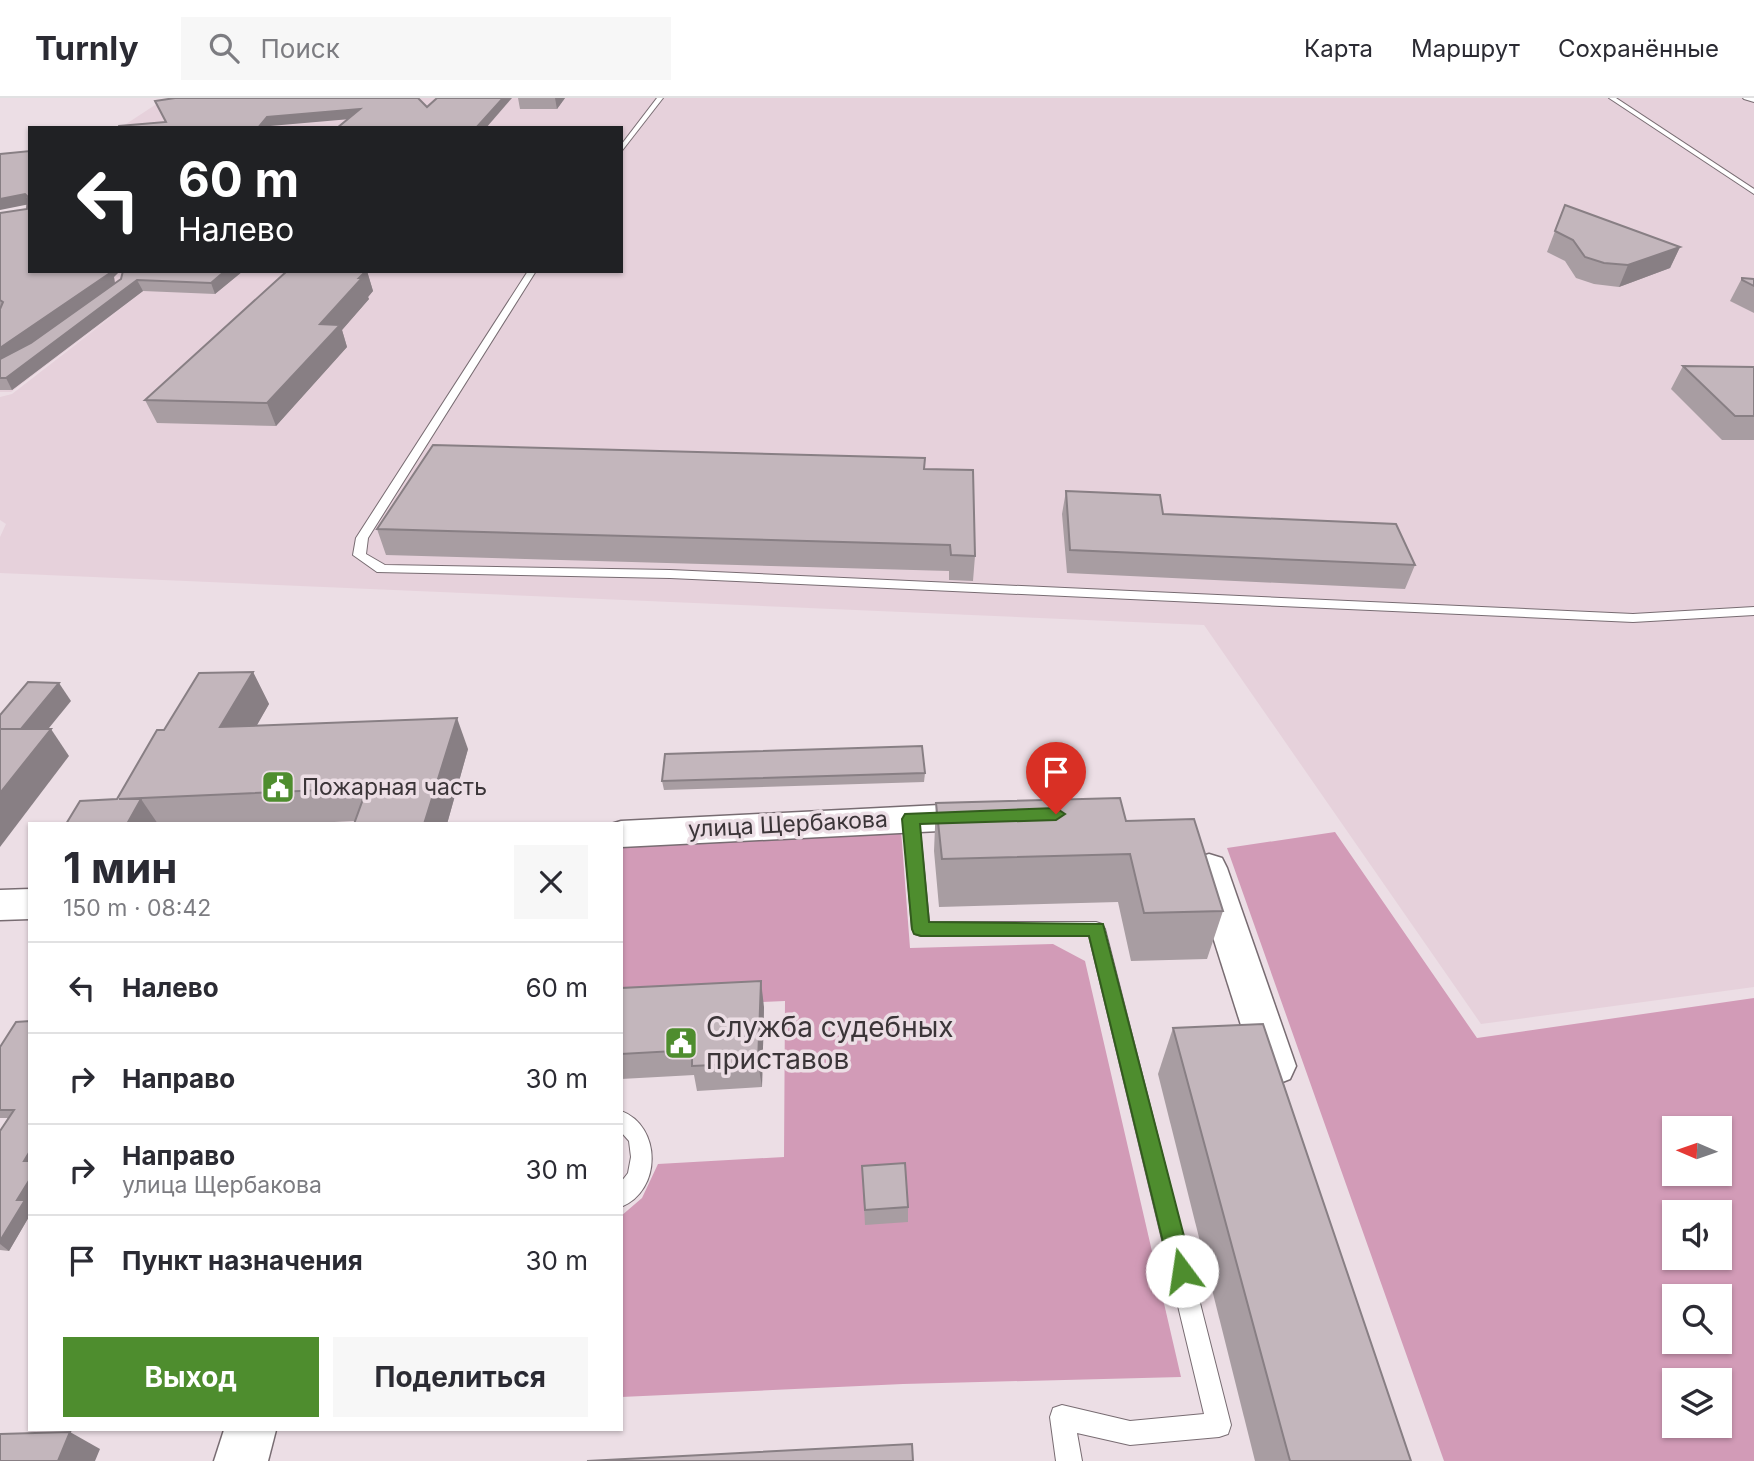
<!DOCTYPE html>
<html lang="ru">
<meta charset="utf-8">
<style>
:root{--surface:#fff;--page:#f7f7f7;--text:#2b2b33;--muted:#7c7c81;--line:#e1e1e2;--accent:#4e8d2e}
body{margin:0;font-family:Inter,sans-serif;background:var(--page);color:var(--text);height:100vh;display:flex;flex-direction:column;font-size:26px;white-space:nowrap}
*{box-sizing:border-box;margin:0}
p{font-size:23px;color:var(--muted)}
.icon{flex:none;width:38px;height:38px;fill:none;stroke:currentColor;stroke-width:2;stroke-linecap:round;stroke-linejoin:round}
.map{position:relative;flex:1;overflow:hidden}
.details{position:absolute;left:28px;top:724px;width:595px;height:609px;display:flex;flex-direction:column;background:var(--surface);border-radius:0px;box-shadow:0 2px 5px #0004}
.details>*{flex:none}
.guide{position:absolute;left:28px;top:28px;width:595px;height:147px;border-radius:0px;box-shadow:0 2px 5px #0004;background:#202124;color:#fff;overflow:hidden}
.needle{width:46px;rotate:272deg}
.controls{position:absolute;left:1662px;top:1018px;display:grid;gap:14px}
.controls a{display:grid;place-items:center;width:70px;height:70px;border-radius:0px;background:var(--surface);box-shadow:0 2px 5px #0004;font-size:35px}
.pin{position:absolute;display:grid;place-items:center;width:60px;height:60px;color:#fff;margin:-72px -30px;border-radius:50% 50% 50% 0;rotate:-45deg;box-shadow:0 0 7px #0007}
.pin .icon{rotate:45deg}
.me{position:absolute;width:77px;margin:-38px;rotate:346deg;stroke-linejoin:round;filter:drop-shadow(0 0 5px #0008)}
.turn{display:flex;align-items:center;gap:24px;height:147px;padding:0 35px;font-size:32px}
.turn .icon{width:91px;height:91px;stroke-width:2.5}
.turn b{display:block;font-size:49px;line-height:60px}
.round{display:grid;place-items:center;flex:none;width:74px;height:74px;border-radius:0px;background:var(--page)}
.summary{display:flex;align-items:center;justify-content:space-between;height:119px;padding:0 35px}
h1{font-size:42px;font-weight:700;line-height:52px}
.cta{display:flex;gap:14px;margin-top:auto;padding:14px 35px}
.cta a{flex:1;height:80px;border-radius:0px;background:var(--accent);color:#fff;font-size:28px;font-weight:700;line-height:80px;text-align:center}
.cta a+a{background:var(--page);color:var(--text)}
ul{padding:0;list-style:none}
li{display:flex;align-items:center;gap:21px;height:91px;padding:0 35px;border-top:2px solid var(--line)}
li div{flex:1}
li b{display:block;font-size:26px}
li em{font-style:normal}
header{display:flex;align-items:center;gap:42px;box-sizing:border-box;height:98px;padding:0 35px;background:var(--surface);border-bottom:2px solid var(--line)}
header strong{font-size:33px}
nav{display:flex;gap:38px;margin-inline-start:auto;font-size:24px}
.search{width:490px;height:63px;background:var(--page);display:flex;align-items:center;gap:18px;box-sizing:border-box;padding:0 24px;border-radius:0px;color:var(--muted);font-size:26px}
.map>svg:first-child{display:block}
</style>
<header>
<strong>Turnly</strong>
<div class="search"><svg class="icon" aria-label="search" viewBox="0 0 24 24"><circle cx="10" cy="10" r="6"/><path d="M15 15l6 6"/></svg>Поиск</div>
<nav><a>Карта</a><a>Маршрут</a><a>Сохранённые</a></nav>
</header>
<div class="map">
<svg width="1754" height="1363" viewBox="0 0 1754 1363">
<rect width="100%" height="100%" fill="#ecdee5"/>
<path fill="#e6d1db" d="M211,0H1754V889L1481,926L1204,527L0,475V439L6,426L0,422V299L12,296L124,209L11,294H0V123L30,173H621V30H350L349,27L310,30H120L155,7Z"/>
<g fill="#d29bb7" fill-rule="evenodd">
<path d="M901,732L910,850L1053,846L1085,863L1181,1279L903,1286L621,1299V1118L642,1100L658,1066L784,1059L785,903L621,911V746Z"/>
<path d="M1335,734L1477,940L1754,900V1363H1444L1227,750ZM1675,1031H1720V1076H1675ZM1675,1115H1720V1160H1675ZM1675,1199H1720V1244H1675ZM1675,1283H1720V1328H1675Z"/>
</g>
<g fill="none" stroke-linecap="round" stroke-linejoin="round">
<defs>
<g id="lane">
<path d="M657,0H663L621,54V47Z"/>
<path d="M1609,0H1616L1754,91V96Z"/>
<path d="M1743,0H1754V4L1744,1Z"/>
<path d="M528,173H536L368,440L366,456L385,467L670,472L1633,516L1754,509V517L1633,524L670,480L377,474L353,457L356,440Z"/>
<path d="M911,715L917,717L919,721L929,824H1096L1102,826L1105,831L1231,1327L1228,1336L1219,1339L1130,1347L1077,1335L1082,1363H1056L1050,1319L1053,1310L1062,1307L1130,1323L1204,1316L1089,838H921L915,836L912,831L903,721L905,717Z"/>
<path d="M621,1013C662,1028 662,1093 621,1109V1084L628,1075L631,1059L629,1043L621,1034Z"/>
</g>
<g id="street">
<path d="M979,705L991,709L996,718L991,727L979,731L621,749V726H611L621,723Z"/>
<path d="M1209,756L1222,760L1227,770L1296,968L1290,981L1275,987L1260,981L1254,968L1191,770L1196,760Z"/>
<path d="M30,791V821L0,822V792Z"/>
<path d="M224,1332H276L268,1363H214Z"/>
</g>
</defs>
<use href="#lane" stroke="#786c72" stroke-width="2"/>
<use href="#street" stroke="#786c72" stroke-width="3"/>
<use href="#lane" fill="#fff" fill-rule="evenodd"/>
<use href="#street" fill="#fff" fill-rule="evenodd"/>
</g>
<g fill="#a89da2">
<path d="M518,0H565L557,11H520Z"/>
<path d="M0,56L114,179L115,186L121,181L123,173H243L215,196L143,193L12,292H0V115L27,111V107Z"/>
<path d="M1565,107L1680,149L1670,170L1619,189L1594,186L1576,180L1565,163L1547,154Z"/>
<path d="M287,173H367L373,193L368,199L369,201L342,232L347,249L276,328L157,325L145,302Z"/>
<path d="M1742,180L1754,181V215L1730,203Z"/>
<path d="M1683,268L1754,269V342H1722L1671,291Z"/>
<path d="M925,371L975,458L973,483L949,482V473L386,457L377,431Z"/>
<path d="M1066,393L1163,416L1415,467L1405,491L1067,475L1062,416Z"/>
<path d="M253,574L269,606L256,628L468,651L447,726H354L355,723L293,726H66L117,701L164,632Z"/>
<path d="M925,675L924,684L664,692L662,683Z"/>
<path d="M936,705L1126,723L1223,813L1207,861L1131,863L1118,804L939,809L934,753Z"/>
<path d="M621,890L764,909L762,989L697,993L694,977L621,981Z"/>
<path d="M30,923V1117L9,1153L0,1152V1033L8,1020H0V949Z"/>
<path d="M1173,930L1411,1363H1255L1158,976Z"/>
<path d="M862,1068L908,1109V1124L865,1127Z"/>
</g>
<g fill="#887f84">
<path d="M503,0H512L486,30H476Z"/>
<path d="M555,0H565L557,11Z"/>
<path d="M360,11L362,20L270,28L269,30H258L267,19Z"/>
<path d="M25,96L30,106L0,112V101Z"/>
<path d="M1680,149L1670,170L1619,189L1628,167Z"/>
<path d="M110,173H120L114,179L115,186L0,266V250Z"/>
<path d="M225,173H243L215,196L211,185Z"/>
<path d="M366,173H367L373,193L368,199L369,201L342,232L347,249L276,328L267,305L320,226Z"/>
<path d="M137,182L143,193L12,292L6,280Z"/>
<path d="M253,574L269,606L238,661L220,629Z"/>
<path d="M59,585L71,603L27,657L14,639Z"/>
<path d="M457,620L468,651L447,726H424Z"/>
<path d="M51,631L69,658L0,749V695Z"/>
<path d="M141,701L158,726H127Z"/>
<path d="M761,883L764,909L762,989L758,965Z"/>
<path d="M30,1053V1068L24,1063Z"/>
<path d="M30,1081V1117L9,1153L0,1146V1143L17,1102Z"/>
<path d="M70,1334L100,1351L95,1363H58Z"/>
</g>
<g fill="#c3b6bc" stroke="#887f84" stroke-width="2">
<path d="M175,0H418L427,9L437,0H503L476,30H337L360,11L267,19L258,30H118L119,28L166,24L155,3Z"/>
<path d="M30,53V173H110V175L0,250V211L3,204L0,202V115L27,111L28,99L25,96L0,101V56Z"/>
<path d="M1565,107L1680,149L1628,167L1604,165L1585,159L1573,142L1555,133Z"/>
<path d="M123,173H225L211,185L137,182L6,280H0V261L31,245L121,181Z"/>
<path d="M287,173H366L359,180H362L320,226L340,227L267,305L145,302Z"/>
<path d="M1742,180L1754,181V188L1742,182Z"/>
<path d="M1683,268L1754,269V318H1735Z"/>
<path d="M433,347L925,360L924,371L973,372L975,458L951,457L950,447L377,431Z"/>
<path d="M1066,393L1160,397L1163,416L1396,426L1415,467L1070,452Z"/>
<path d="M253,574L220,629L457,620L424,726H354L367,690L119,701H141L127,726H66L80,703L117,701L157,632H164L199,575Z"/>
<path d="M28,584L59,585L21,631H0V617Z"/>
<path d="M0,631H51L0,695Z"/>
<path d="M922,648L925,675L662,683L665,656Z"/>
<path d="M1120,700L1126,723L1194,721L1223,813L1144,815L1130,756L942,761L936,705Z"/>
<path d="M761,883L758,965L692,968V952L621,956V890Z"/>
<path d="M30,923V1053L24,1063H30V1081L17,1102H25L0,1143V1033L14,1012H0V949L16,924Z"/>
<path d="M1263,926L1411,1363H1290L1173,930Z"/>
<path d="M905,1065L908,1109L865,1112L862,1068Z"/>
<path d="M70,1334L58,1363H0V1336Z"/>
<path d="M912,1346L913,1363H587Z"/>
</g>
<path fill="#4e8d2e" stroke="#335c1e" stroke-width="2" d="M1056,710L1065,716L1056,722L920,726L929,824L1103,826L1193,1173L1190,1181L1182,1185L1174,1181L1170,1173L1089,838H921L914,836L912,831L902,721L905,716Z"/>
<defs>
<symbol id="civic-square" viewBox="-11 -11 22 22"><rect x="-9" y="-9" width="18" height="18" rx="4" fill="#4e8d2e" stroke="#ecdee5"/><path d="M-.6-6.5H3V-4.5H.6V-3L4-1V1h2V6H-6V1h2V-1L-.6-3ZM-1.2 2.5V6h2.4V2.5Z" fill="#fff"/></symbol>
</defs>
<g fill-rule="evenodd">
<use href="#civic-square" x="259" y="670" width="38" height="38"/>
<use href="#civic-square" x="662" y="926" width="38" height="38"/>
</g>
<g text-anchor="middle" stroke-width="7" stroke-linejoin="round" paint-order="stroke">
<g font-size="23" fill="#3b3538" stroke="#ecdee5" text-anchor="start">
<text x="302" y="697">Пожарная часть</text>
</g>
<g font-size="23" fill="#3b3538" stroke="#ecdee5">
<text transform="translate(788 726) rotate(-3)" y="8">улица Щербакова</text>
</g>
<g font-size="28" fill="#3b3538" stroke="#ecdee5" text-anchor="start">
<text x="706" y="939">Служба судебных<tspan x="706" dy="32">приставов</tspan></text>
</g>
</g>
</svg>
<div class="controls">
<a><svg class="needle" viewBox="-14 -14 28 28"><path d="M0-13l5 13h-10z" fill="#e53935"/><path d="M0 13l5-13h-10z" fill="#7c7c81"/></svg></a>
<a><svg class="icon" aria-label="sound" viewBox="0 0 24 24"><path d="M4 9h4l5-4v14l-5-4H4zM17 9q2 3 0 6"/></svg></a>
<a><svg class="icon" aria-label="search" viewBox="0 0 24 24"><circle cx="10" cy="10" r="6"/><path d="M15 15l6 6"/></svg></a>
<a><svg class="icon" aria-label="layers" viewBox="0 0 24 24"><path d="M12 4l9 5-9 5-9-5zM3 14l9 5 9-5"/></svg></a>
</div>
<div class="pin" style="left:1056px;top:716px;background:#d93025"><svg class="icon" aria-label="arrive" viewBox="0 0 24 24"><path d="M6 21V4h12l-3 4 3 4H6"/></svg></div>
<svg class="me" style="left:1182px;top:1173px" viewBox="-20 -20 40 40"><circle r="19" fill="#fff"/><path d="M0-13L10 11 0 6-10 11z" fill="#4e8d2e"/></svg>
<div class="guide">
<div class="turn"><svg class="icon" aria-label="left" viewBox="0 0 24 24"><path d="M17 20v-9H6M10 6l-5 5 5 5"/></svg><div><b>60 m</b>Налево</div></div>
</div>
<section class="details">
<div class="summary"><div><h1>1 мин</h1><p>150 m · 08:42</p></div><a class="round"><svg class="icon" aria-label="close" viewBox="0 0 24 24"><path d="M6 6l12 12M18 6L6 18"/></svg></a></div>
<ul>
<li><svg class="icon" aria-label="left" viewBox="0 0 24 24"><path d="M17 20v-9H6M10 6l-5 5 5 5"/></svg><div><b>Налево</b></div><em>60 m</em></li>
<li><svg class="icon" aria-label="right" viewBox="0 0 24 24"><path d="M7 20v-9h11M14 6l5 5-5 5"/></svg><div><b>Направо</b></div><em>30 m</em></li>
<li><svg class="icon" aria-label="right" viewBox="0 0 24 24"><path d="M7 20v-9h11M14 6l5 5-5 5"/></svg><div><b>Направо</b><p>улица Щербакова</p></div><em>30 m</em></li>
<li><svg class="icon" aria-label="arrive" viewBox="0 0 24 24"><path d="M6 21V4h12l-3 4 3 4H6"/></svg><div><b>Пункт назначения</b></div><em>30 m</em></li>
</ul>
<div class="cta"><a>Выход</a><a>Поделиться</a></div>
</section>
</div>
